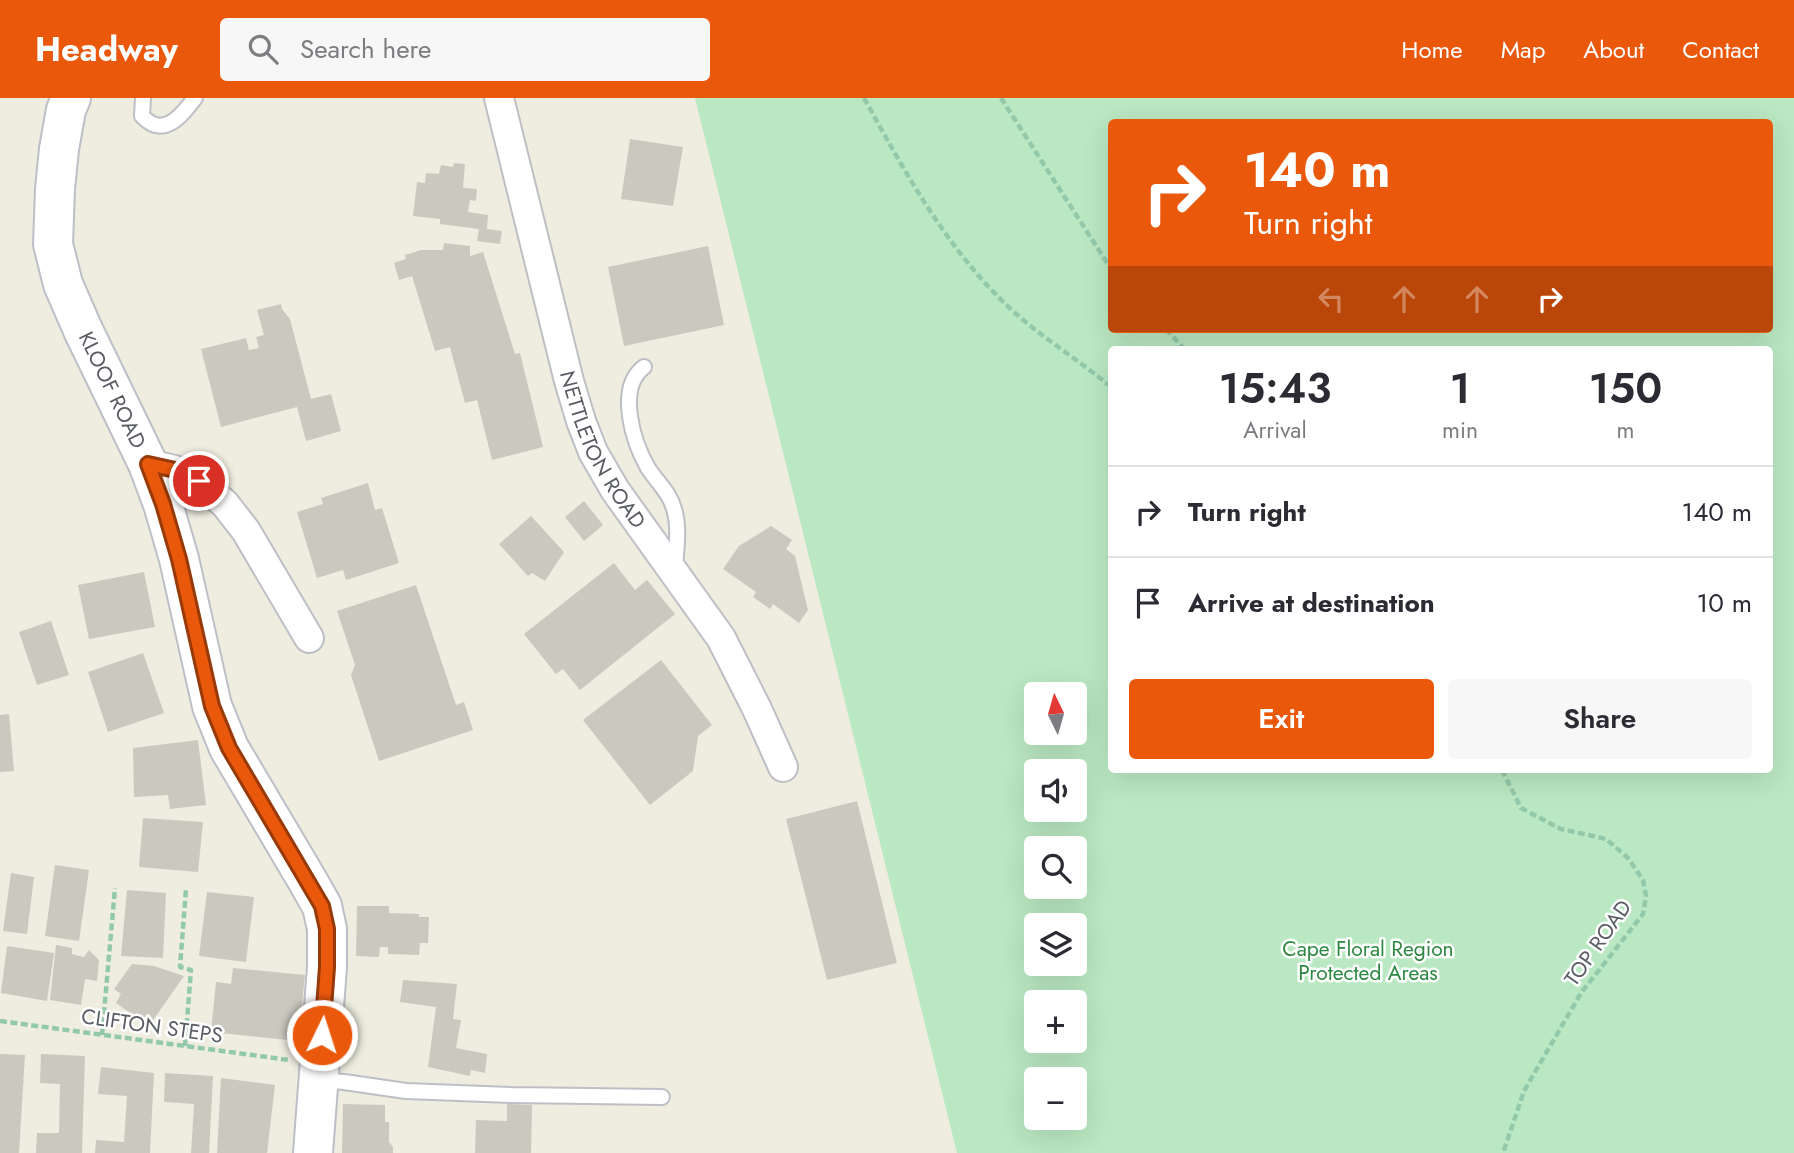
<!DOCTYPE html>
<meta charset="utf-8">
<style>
:root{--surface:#fff;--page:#f7f7f7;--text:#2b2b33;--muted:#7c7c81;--line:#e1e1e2;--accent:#ea580c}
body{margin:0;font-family:Jost,sans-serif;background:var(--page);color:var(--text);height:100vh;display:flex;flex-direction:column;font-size:26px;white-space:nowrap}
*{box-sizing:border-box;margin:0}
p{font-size:23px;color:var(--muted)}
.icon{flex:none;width:38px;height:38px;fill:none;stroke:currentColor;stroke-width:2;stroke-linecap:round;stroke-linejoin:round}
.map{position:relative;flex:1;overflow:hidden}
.sheet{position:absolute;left:1108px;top:248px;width:665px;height:427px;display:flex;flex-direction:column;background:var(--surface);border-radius:7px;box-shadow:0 7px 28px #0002}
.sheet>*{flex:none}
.hud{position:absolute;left:1108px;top:21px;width:665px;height:214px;border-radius:7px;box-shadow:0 7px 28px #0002;background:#ea580c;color:#fff;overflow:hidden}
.needle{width:46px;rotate:355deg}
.buttons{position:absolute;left:1024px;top:584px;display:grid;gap:14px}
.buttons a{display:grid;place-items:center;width:63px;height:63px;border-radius:7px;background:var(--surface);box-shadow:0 7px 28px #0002;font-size:35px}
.pin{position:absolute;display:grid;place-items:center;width:60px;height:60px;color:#fff;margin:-30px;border:4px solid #fff;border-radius:50%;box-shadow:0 2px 7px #0007}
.me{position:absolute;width:77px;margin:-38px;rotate:4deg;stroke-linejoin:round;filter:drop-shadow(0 0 5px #0008)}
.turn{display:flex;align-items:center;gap:24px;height:147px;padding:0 21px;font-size:32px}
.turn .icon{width:91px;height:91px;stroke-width:2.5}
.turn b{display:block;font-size:49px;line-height:60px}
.lanes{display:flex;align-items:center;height:66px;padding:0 21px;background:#0003;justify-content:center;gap:35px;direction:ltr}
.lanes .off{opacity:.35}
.eta{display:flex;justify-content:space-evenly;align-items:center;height:119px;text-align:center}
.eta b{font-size:42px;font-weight:600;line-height:49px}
.action{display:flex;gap:14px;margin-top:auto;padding:14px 21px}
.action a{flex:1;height:80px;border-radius:7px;background:var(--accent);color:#fff;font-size:28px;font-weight:600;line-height:80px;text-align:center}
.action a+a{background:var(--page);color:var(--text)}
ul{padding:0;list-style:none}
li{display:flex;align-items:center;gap:21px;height:91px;padding:0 21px;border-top:2px solid var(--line)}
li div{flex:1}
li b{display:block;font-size:26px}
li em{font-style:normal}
header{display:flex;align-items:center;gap:42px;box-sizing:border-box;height:98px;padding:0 35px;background:var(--accent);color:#fff}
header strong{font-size:33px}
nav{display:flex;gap:38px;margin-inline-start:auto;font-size:24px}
.search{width:490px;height:63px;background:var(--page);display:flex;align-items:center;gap:18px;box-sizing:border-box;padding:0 24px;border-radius:7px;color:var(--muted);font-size:26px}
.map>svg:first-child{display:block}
</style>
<header>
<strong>Headway</strong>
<div class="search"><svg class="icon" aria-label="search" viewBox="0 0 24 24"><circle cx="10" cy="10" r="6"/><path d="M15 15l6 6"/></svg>Search here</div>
<nav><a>Home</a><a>Map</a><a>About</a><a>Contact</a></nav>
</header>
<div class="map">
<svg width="1794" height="1055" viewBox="0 0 1794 1055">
<rect width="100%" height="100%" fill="#eeede0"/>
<path fill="#bae8c2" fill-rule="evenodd" d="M695,0H1794V1055H957ZM1111,24H1769V231H1111ZM1111,252H1769V672H1111ZM1036,597H1074V635H1036ZM1036,674H1074V712H1036ZM1036,751H1074V789H1036ZM1036,828H1074V866H1036ZM1036,905H1074V943H1036ZM1036,982H1074V1020H1036Z"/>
<g fill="#cbc9bf">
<path d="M630,41L683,49L673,108L621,101Z"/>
<path d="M454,65L465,66L463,90L477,91L476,103L470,102L468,114L488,117L487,131L502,133L500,146L477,143L479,131L440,126V121L413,118L417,84L425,85L426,75L439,76L441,67L453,69Z"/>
<path d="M444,145L470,148V158L483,154L515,256L520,255L543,349L492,362L477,302L465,305L450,249L435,253L412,178L399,182L394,165L406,161L405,157L421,152H443Z"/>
<path d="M708,148L724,227L624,248L608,169Z"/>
<path d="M281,206L282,211L290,221L311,301L331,296L341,333L306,343L297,309L221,329L201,251L246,240L249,252L259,250L256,239L264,237L257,212Z"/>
<path d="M368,385L375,412L382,410L399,465L346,482L343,472L317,480L297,414L323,406L321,400Z"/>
<path d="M584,403L603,427L584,443L565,419Z"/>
<path d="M531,418L564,454L545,483L532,475L528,478L499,446Z"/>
<path d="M771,428L792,442L786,451L795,458L808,512L799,525L773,506L770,511L753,499L756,494L723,471L739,448Z"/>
<path d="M614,465L635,492L647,482L675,516L580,592L563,571L556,576L524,536Z"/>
<path d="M144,474L155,529L89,541L78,487Z"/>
<path d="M416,487L456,607L464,604L473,632L379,663L351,577L355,567L337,513Z"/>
<path d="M51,523L69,577L37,587L19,534Z"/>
<path d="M143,555L164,615L108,634L88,574Z"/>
<path d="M661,562L712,627L698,638L693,673L650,707L583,622Z"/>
<path d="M9,616L14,673L0,674V617Z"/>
<path d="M198,642L206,707L170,711L168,697L134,699L133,650Z"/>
<path d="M857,703L897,865L827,882L786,721Z"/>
<path d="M143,720L203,724L198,774L139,769Z"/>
<path d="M55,767L89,772L79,843L45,838Z"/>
<path d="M11,775L34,779L27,836L3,833Z"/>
<path d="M127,792L166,795L163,860L121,858Z"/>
<path d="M207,794L254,799L246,864L199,858Z"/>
<path d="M357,808H389V815L419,816V819H429L428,845H420L419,857L388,856V849H380L379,859L356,858Z"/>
<path d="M56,847L72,850V856L84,859L89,852L99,862L97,883L85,881L81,907L50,902Z"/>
<path d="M7,848L54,855L47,903L1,895Z"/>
<path d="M132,866L154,868L184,878L149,928L116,905L121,896L114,891Z"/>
<path d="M233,870L305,877L298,943L211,934L216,884L231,886Z"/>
<path d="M403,882L457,886L453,921L461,922L456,950L487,956L485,975L471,972L470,978L428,969L436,909L400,904Z"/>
<path d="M0,956L25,957L19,1055H0Z"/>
<path d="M41,956L85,958L82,1055H36L37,1035H59L60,986L40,985Z"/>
<path d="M101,969L154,975L150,1055H95L96,1042L124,1044L127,998L98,996Z"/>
<path d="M165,975L213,978L209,1055H191L194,1006L164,1004Z"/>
<path d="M221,980L275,987L267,1055H217Z"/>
<path d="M343,1006L385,1007V1024H389V1044L393,1049V1055H342Z"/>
<path d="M507,1006L532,1007L531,1055H475L476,1022L507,1023Z"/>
</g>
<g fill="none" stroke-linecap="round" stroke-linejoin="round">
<defs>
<g id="service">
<path d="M143,0L142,18C164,41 181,18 195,0"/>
<path d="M644,269C616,290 633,344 648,370C657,384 670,395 674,411C680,430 676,452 675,471"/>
<path d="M321,982L344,984L406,993L511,997L662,999"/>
</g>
<g id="minor">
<path id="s1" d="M499,0L569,283L581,323L593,354L615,392L721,540L757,611L783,669"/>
<path d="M148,366L175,372L199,383L225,406L246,433L309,540"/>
</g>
<g id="secondary">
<path id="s2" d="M71,0L66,12L59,51L55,91L53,146L63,186L83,232L148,366L163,406L179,461L212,608L229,650L306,780L322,808L327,831V869L313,1055"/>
</g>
</defs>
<use href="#service" stroke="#bebfc6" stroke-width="18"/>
<use href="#minor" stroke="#bebfc6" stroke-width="32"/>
<use href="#secondary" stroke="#bdbfc8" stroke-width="42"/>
<g stroke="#93c9ab" stroke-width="4.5" stroke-dasharray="7 3.5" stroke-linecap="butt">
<path d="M864,0C906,76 949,155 1014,214C1044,241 1080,263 1111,289"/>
<path d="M1001,0L1111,171"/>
<path d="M1166,231L1185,252"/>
<path d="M1502,672L1521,710L1561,731L1606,741L1628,760L1643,782L1646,798L1643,816L1581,895L1524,993L1503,1055"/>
<path d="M0,923L289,962"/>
<path d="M102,937L115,790"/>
<path d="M185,948L191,872L180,869L186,791"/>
</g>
<use href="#service" stroke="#fff" stroke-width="14"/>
<use href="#minor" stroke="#fff" stroke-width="28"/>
<use href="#secondary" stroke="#fff" stroke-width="38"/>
</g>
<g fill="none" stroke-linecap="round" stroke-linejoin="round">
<defs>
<path id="route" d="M199,383L175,372L148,366L163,406L179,461L212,608L229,650L322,808L327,831V869L322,937"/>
</defs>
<use href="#route" stroke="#983908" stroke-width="18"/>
<use href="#route" stroke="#ea580c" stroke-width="12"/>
</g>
<g text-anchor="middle" stroke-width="5" stroke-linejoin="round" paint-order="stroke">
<g font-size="21" fill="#595c63" stroke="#fff">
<text dy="7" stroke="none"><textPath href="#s2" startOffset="306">KLOOF ROAD</textPath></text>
<text dy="7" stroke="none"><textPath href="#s1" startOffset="368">NETTLETON ROAD</textPath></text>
<text transform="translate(1598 845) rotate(-55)" y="7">TOP ROAD</text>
<text transform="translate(152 928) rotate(8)" y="7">CLIFTON STEPS</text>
</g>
<g font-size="21" fill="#2d8740" stroke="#fff">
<text x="1368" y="858">Cape Floral Region<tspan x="1368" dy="24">Protected Areas</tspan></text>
</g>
</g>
</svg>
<div class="buttons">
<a><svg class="needle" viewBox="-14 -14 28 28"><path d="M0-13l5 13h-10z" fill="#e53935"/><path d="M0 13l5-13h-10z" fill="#7c7c81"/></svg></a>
<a><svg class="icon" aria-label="sound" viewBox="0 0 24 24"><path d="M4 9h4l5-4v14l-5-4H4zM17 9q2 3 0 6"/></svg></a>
<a><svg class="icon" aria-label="search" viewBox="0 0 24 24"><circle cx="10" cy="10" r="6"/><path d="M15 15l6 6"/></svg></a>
<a><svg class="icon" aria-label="layers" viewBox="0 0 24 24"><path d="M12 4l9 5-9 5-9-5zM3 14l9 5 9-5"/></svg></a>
<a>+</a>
<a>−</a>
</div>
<div class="pin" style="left:199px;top:383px;background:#d93025"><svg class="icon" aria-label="arrive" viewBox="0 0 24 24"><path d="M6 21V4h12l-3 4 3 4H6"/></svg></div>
<svg class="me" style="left:322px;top:937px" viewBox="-20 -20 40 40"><circle r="17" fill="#ea580c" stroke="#fff" stroke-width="3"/><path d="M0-11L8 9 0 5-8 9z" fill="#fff"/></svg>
<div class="hud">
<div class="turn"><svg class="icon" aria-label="right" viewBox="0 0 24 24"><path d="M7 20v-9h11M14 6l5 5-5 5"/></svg><div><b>140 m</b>Turn right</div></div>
<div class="lanes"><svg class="icon off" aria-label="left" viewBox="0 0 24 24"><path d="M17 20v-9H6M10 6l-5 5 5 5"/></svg><svg class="icon off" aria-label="ahead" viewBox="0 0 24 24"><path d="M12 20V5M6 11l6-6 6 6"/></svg><svg class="icon off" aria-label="ahead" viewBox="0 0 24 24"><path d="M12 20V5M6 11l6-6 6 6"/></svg><svg class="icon" aria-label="right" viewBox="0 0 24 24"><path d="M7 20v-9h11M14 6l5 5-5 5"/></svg></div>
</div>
<section class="sheet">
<div class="eta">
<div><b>15:43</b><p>Arrival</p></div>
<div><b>1</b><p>min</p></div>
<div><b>150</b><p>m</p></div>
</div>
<ul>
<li><svg class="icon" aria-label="right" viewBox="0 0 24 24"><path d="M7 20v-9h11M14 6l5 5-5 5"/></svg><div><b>Turn right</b></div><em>140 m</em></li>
<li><svg class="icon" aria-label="arrive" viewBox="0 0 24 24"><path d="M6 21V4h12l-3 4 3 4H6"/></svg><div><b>Arrive at destination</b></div><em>10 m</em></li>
</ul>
<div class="action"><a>Exit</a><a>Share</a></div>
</section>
</div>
